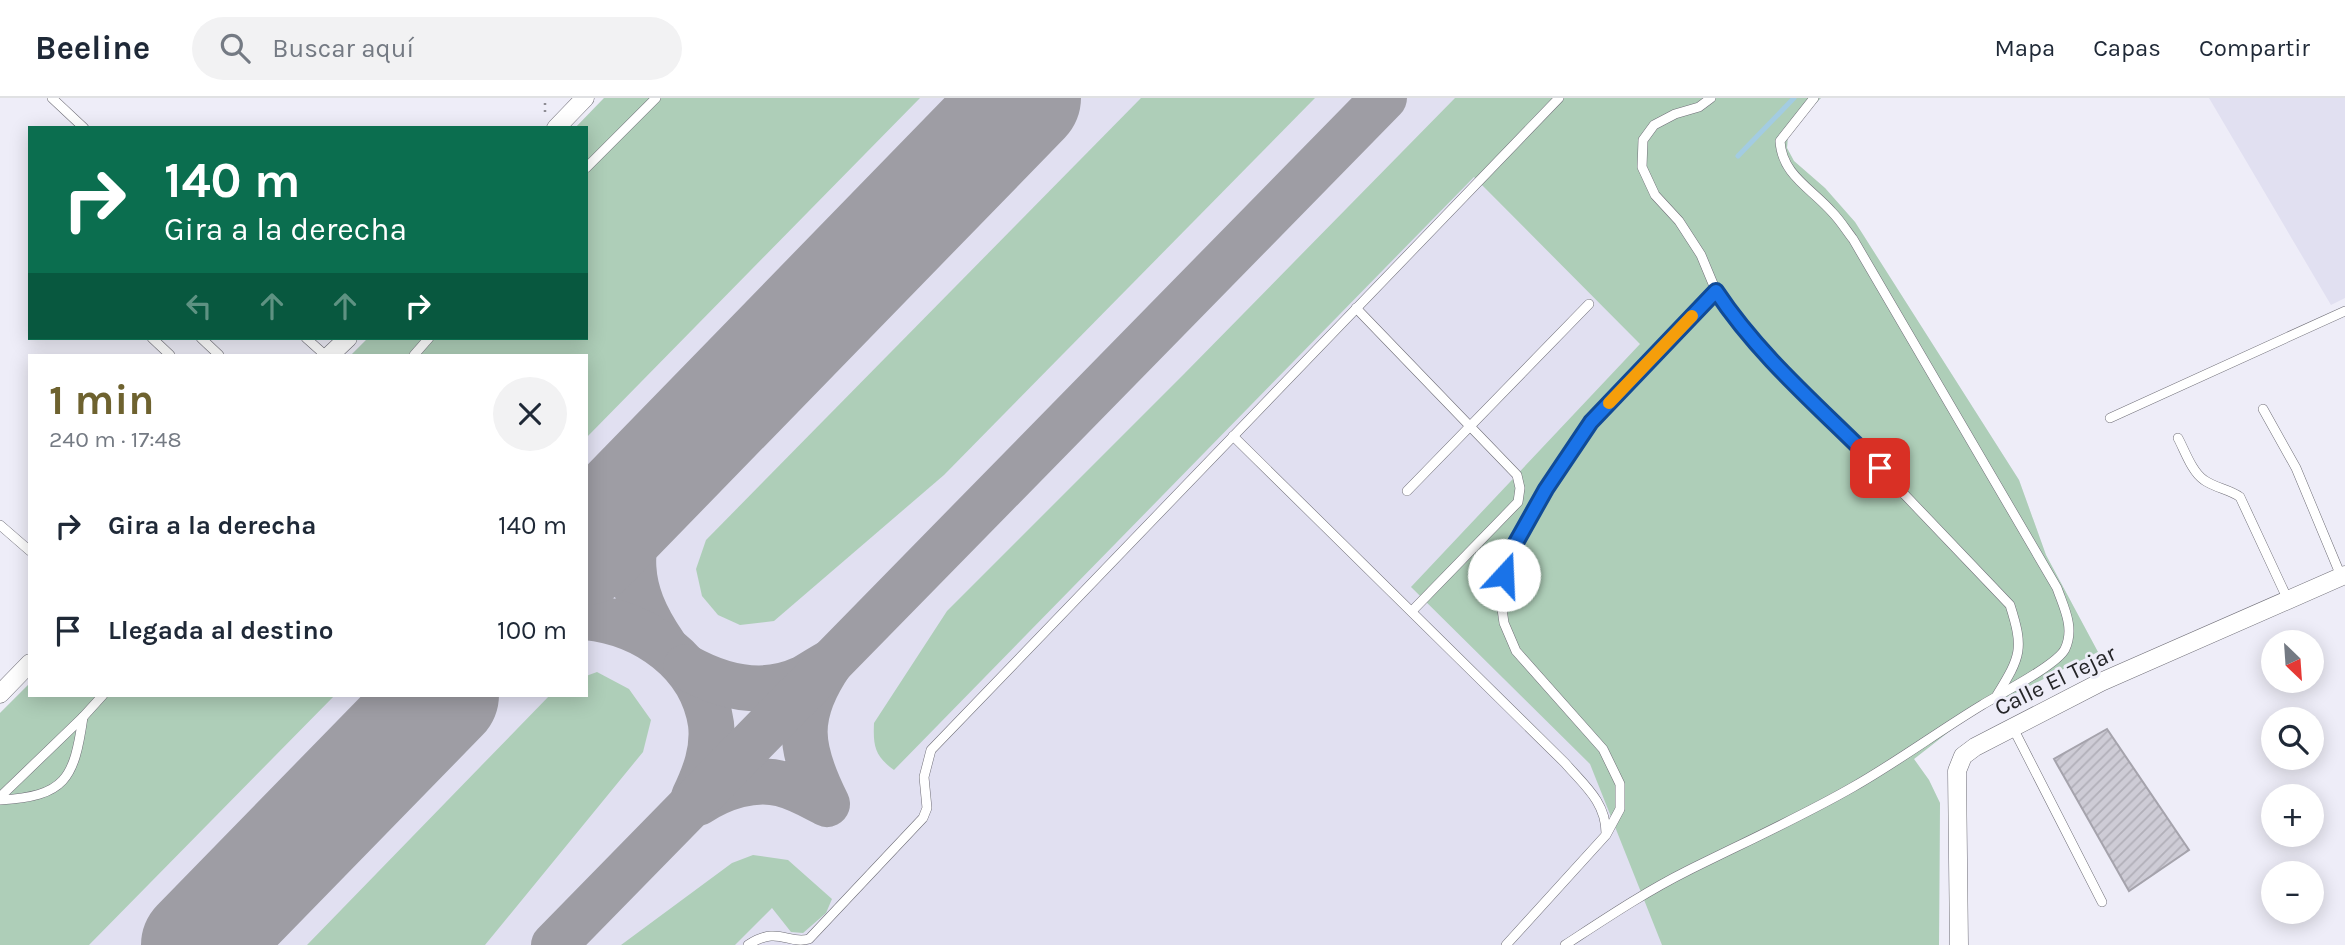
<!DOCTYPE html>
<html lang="es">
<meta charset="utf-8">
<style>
:root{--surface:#fff;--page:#f2f2f3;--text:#1f2937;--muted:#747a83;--line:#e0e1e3;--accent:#6e622f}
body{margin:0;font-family:Karla,sans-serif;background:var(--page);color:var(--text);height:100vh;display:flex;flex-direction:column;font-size:26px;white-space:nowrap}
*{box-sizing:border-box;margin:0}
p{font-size:23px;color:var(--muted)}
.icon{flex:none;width:38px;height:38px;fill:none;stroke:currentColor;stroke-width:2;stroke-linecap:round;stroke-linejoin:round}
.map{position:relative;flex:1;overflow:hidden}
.side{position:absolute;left:28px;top:256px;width:560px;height:343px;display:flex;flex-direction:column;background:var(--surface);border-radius:0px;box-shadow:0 4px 18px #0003}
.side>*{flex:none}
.guide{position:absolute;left:28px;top:28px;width:560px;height:214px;border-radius:0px;box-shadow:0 4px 18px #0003;background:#0b6e4f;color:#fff;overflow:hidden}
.needle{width:46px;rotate:155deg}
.controls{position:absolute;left:2261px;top:532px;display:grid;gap:14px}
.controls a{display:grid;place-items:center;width:63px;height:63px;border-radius:50%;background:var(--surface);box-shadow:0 4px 18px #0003;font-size:35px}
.pin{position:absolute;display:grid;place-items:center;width:60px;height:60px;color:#fff;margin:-30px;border-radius:14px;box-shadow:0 4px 10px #0006}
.me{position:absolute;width:77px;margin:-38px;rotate:20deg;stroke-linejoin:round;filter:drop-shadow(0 0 5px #0008)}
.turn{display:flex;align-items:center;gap:24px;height:147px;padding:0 21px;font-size:32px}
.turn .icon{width:91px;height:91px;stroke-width:2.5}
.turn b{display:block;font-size:49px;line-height:60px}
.lanes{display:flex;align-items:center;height:66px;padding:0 21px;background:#0003;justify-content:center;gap:35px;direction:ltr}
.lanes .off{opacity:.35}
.round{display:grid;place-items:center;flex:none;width:74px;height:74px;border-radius:37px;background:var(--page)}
.head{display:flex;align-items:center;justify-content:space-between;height:119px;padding:0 21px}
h1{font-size:42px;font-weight:700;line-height:52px;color:var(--accent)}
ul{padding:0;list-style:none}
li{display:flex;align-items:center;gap:21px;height:105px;padding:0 21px}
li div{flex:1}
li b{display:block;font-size:26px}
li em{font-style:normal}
header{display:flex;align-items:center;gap:42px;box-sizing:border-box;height:98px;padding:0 35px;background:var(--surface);border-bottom:2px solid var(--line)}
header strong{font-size:33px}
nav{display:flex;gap:38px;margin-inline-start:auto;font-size:24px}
.search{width:490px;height:63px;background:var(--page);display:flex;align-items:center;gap:18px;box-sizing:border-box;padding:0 24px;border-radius:38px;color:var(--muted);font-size:26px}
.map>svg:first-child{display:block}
</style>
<header>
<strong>Beeline</strong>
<div class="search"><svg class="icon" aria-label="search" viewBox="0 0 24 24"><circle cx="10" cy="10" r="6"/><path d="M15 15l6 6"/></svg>Buscar aquí</div>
<nav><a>Mapa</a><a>Capas</a><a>Compartir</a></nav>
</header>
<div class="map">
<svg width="2345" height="847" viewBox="0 0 2345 847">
<defs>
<pattern id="building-hatch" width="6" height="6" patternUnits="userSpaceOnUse" patternTransform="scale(1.75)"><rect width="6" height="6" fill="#ceccd6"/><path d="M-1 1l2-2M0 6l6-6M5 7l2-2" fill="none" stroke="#b1afb8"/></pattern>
</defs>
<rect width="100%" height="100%" fill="#eeedf8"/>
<g fill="#e1e0f1">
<path d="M604,0H1821L1795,26L1788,37L1787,50L1794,63L1825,90L1855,124L2019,382L2046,457L2098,554L1969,618L1914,661L1929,682L1940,705L1939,847H0V615L30,585V597H586V257H351L368,240H586V30H575Z"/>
<path d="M2209,0H2345V200L2331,207Z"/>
</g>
<g fill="#aeceb8">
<path d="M604,0H920L586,340V257H351L368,240H586V30H575Z"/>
<path d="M1141,0H1315L944,377L774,523L740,527L718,517L702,498L696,471L706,442Z"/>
<path d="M1455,0H1821L1795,26L1788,37L1787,50L1794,63L1825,90L1855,124L2019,382L2046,457L2098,554L1969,618L1914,661L1929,682L1940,705L1939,847H1662L1590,666L1411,489L1640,246L1474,79L894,672C875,658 873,649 874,625L947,513L1184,276Z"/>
<path d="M597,574L629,591L651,622L643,654L485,847H307L550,597H586V578Z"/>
<path d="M30,585V597H335L89,847H0V615Z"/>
<path d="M753,757L788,762L832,801L826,815L803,835L791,834L772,810L735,847H621L732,765Z"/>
</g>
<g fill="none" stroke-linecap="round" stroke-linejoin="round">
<path stroke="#a3cce2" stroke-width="5" d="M1738,58L1794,0"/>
<g stroke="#9e9da4" stroke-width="46">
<path d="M647,387C629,454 623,487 664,547"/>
<path d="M586,519C645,525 702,564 711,626C714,652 705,676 694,699"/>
<path d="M686,569C722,589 763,599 802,581C812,576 821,569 831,564C794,618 799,650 827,706C813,699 798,690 782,686C754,678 721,690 698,705"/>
<path d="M554,847L1384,0"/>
</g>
<g stroke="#9e9da4" stroke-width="114">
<path d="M586,450L1024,0"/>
<path d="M198,847L442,597"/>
</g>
</g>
<path fill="url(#building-hatch)" stroke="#a5a3ac" stroke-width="2" d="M2107,631L2189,752L2129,793L2054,661Z"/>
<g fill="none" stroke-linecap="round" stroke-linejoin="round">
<defs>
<g id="lane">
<path d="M52,0L84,30"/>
<path d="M1711,0L1699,9L1675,16L1654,27L1643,42L1642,69L1655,97L1679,123L1701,157L1716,193L1735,222L1785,278L1862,352L2010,507C2024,551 2021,558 1997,597"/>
<path d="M586,70L656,0"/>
<path d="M1356,210L1517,377L1520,390L1518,404L1412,513"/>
<path d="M152,240L170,257"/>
<path d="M201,240L219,257"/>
<path d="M306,240L325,257"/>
<path d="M414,257L429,240"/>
<path d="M2263,311L2296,370L2341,478"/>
<path d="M2110,320L2345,213"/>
<path d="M1233,338L1565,665C1584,687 1606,704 1606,735"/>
<path d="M2178,340C2185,353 2192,374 2204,382C2215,390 2229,391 2240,399L2288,502"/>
<path d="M1407,393L1589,206"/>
<path d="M0,427L30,453"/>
<path d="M2013,630L2102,804"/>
<path d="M0,699L83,619L103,597"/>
<path d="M0,702C65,698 74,682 83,619"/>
<path d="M748,847C778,827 788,847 809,841L923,720L927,710L924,679L931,652L1559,0"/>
<path d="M1506,847L1606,737L1620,711V686L1603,651L1516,553L1504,525L1500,497L1509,457L1546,391L1591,324L1716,193"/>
<path d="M1565,847C1605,821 1645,794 1687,773C1743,745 1799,720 1853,689C1897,664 1939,633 1982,607C2000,596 2057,567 2065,551C2075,530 2064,510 2057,490L1853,141C1846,132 1840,122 1832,114C1811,90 1782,77 1780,43L1814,0"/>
</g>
<g id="street">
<path d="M556,30L585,0"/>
<path d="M330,257L348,240"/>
<path d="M0,596L30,565"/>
<path d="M1959,847L1957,673L1963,658L1975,649L2101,584L2345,477"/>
</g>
</defs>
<use href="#lane" stroke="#6f6e77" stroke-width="10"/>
<use href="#street" stroke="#6f6e77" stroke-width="19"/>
<path stroke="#8e8d94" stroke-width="2.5" stroke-dasharray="2 5" stroke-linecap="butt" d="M545,14V0"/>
<use href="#lane" stroke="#fff" stroke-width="9"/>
<use href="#street" stroke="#fff" stroke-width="18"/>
</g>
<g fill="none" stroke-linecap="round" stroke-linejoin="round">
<defs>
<path id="route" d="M1504,477L1509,457L1546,391L1591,324L1716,193C1761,261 1823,312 1880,370"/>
</defs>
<use href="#route" stroke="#114b97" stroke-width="18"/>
<use href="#route" stroke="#1a73e8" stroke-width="12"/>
<path stroke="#f59e0b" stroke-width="12" d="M1609,305L1692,218"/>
</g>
<g text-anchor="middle" stroke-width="6" stroke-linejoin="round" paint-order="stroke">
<g font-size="23" fill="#252528" stroke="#eeedf8">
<text transform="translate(2055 582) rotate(-26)" y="8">Calle El Tejar</text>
</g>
</g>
</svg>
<div class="controls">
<a><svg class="needle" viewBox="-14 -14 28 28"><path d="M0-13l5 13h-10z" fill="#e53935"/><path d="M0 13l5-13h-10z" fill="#747a83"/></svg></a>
<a><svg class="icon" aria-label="search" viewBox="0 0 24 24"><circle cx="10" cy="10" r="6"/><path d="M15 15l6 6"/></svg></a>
<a>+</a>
<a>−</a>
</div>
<div class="pin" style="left:1880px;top:370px;background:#d93025"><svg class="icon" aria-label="arrive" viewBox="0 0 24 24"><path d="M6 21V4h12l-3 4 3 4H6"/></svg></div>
<svg class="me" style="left:1504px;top:477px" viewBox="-20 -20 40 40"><circle r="19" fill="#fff"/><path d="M0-13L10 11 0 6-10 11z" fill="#1a73e8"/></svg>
<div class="guide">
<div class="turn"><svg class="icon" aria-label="right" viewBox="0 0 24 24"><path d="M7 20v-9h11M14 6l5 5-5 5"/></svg><div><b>140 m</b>Gira a la derecha</div></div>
<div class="lanes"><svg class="icon off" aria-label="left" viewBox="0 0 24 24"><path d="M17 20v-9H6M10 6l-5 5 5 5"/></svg><svg class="icon off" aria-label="ahead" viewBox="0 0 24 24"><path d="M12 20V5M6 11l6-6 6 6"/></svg><svg class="icon off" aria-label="ahead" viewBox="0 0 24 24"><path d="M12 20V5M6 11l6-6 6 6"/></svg><svg class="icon" aria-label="right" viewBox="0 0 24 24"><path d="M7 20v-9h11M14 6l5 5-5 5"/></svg></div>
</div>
<section class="side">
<div class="head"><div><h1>1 min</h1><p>240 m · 17:48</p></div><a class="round"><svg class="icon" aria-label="close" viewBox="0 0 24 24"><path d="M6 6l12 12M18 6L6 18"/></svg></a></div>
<ul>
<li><svg class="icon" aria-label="right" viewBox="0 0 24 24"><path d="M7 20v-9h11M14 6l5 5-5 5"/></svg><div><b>Gira a la derecha</b></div><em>140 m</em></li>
<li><svg class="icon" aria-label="arrive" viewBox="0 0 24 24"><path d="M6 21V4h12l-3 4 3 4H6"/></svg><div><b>Llegada al destino</b></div><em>100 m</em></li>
</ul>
</section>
</div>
